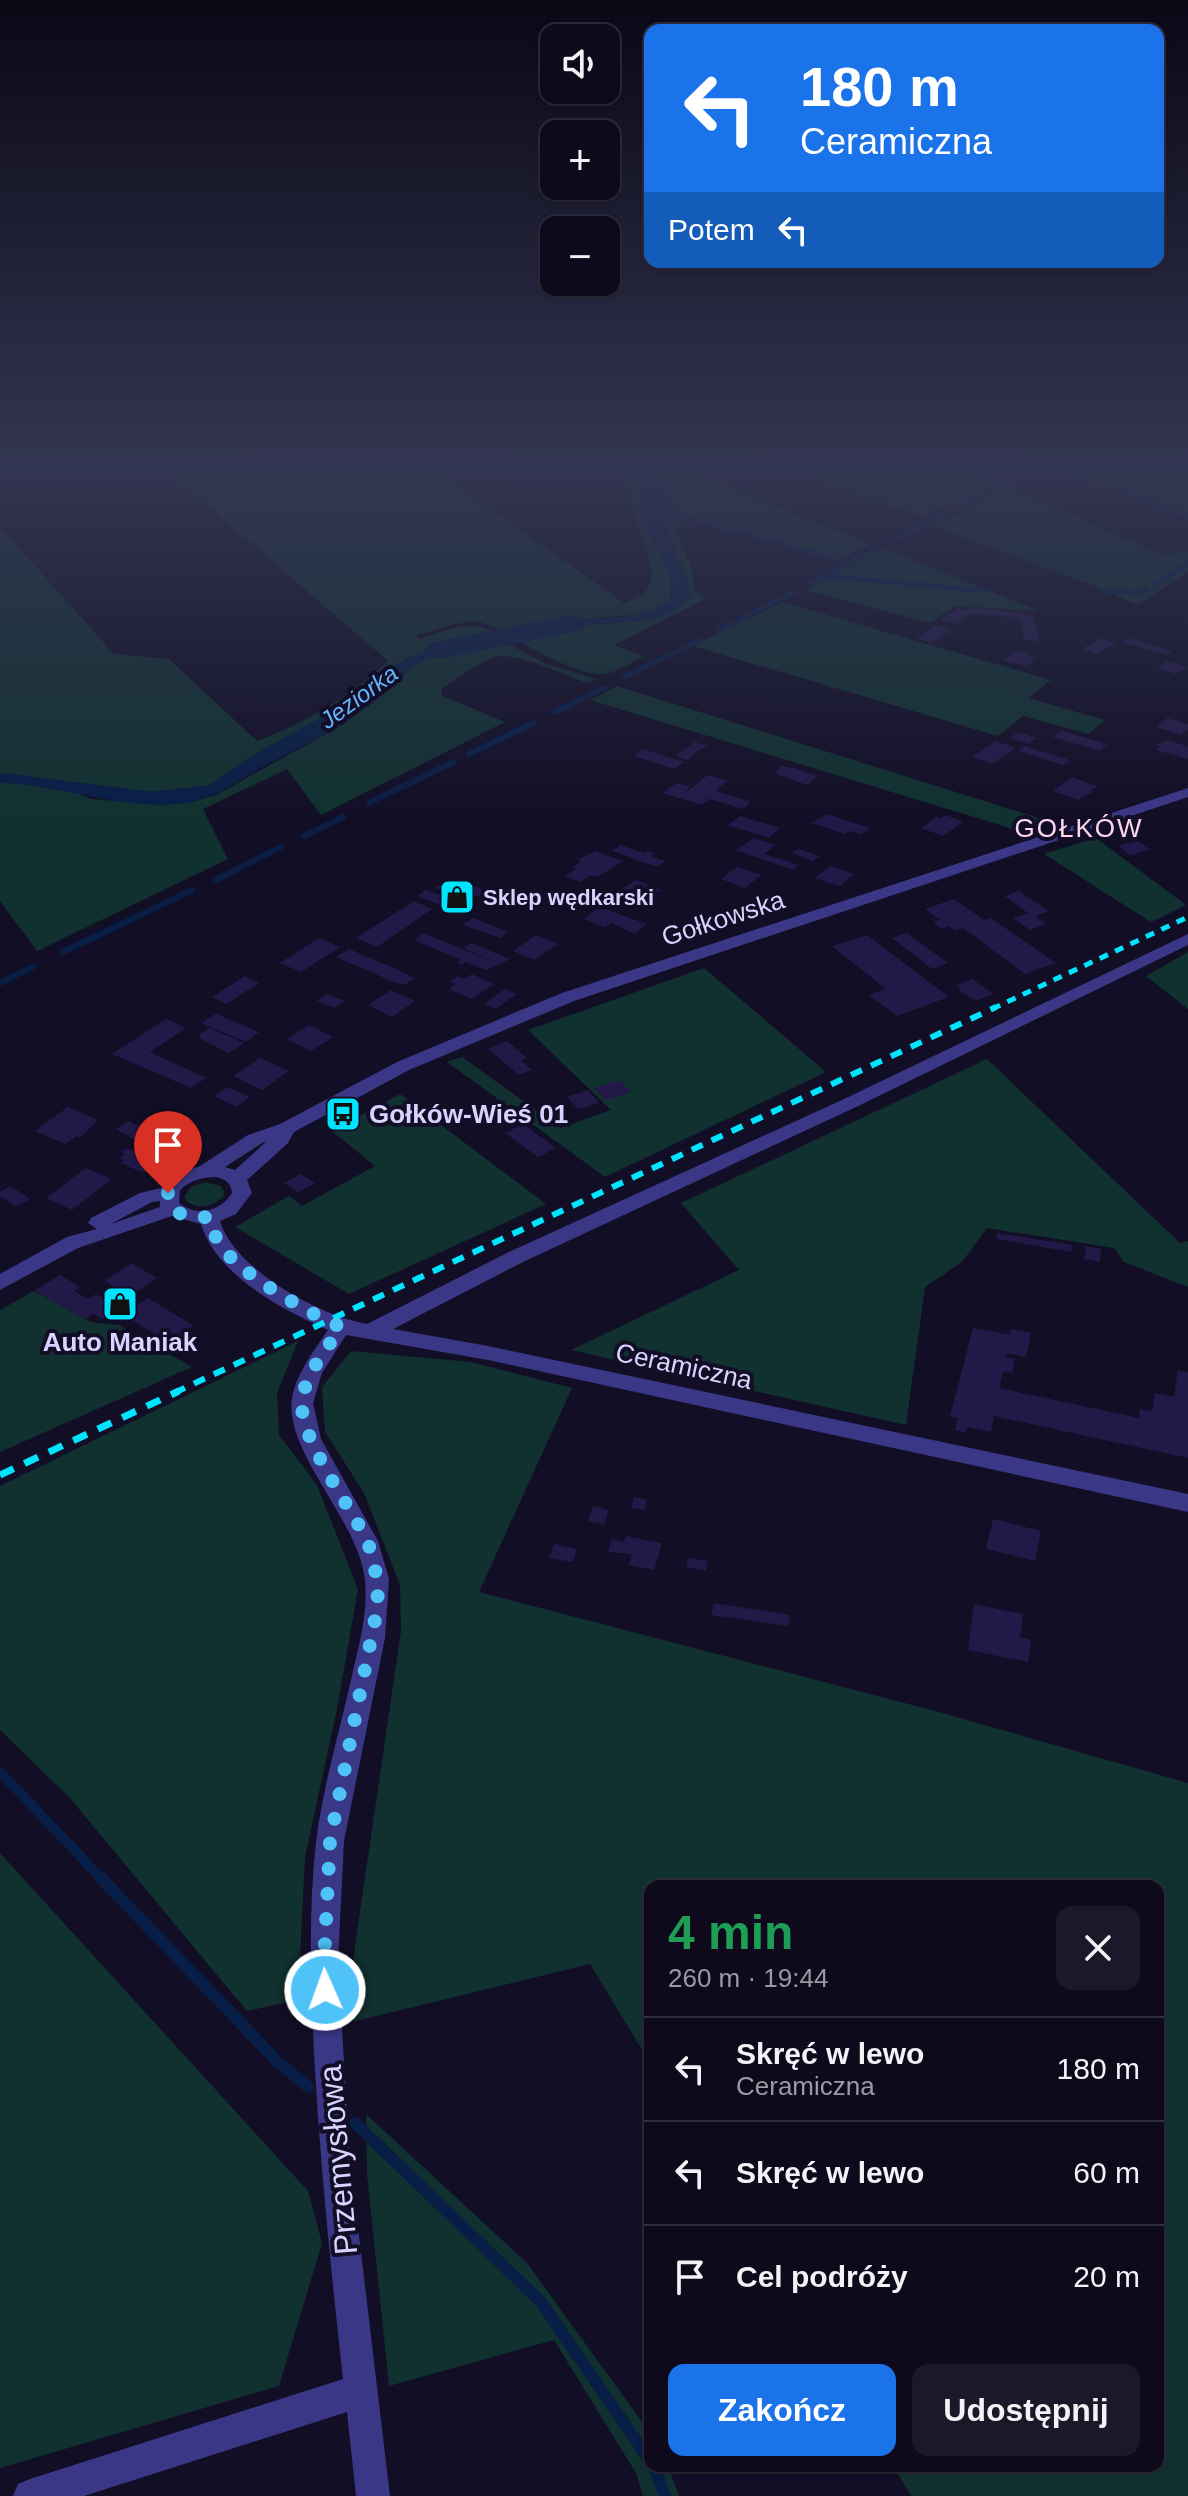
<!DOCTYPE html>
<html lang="pl">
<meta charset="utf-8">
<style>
:root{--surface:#0e0a1c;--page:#1c1829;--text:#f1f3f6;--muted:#9b9aa3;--line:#2e2b3b;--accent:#1a73e8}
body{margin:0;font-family:Arial,sans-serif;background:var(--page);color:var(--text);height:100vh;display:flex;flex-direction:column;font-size:30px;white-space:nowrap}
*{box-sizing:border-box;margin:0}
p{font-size:26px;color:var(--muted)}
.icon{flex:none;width:44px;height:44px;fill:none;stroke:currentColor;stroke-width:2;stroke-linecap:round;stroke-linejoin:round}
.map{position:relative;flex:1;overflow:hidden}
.panel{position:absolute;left:644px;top:1880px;width:520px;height:592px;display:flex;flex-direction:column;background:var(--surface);border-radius:16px;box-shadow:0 2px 6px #0004,0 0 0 2px var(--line)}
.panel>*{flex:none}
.guide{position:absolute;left:644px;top:24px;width:520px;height:244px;border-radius:16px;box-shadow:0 2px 6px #0004,0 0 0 2px var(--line);background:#1a73e8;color:#fff;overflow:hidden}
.tools{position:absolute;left:540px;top:24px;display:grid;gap:16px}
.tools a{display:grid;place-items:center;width:80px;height:80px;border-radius:16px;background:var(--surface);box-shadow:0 2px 6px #0004,0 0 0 2px var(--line);font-size:40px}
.pin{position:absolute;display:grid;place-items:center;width:68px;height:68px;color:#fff;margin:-82px -34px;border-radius:50% 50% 50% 0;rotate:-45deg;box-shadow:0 0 8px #0007}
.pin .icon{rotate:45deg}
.me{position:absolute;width:88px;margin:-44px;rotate:358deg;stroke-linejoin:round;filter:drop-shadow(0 0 6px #0008)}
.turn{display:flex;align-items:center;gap:28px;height:168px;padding:0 24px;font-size:36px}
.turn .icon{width:104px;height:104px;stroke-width:2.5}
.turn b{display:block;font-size:56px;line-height:68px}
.then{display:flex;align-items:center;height:76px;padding:0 24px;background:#0003;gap:16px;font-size:30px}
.round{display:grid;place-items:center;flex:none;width:84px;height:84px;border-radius:16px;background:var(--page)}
.overview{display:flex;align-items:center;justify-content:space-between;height:136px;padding:0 24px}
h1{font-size:48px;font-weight:600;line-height:60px;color:#1e9e55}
.action{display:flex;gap:16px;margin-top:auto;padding:16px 24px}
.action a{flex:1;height:92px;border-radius:16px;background:var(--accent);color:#fff;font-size:32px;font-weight:600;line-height:92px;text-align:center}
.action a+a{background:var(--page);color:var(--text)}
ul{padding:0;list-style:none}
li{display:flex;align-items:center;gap:24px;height:104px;padding:0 24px;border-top:2px solid var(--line)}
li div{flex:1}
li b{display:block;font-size:30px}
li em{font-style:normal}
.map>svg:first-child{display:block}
</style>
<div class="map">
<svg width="1188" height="2496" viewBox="0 0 1188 2496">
<rect width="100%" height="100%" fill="#120e26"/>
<g fill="#113130">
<path d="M32,467H430L624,603C642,595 651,592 652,571L626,483L610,467H625L638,488L646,512L647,531L670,575V600L657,608L634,615L576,619L508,631L476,621L450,625L416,636L419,639C443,632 474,616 497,635L417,654L397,664L335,710L259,752L208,786L151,792L0,773V527L114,654L169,659L257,741C306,723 350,696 388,661L168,471L58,473L38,472Z"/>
<path d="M643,467H676L871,544L836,561L685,518L676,533L692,569L694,592L707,598L614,645L644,656C633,661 616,673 604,674C583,676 534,652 518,639L588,625L646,621L690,586L668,534L670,515L665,503L664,482Z"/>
<path d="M781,467H958L1013,488L1162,555L1188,551V572L1137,605L1095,586L932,526L970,509C955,500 937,508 922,517Z"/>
<path d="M1051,467H1188V519L1068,473Z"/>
<path d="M884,549L1040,611L955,606L930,623L805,590Z"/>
<path d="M783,602L1051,680L1028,698L1105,720L1088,734L1023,716L998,736L693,646Z"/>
<path d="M503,641L546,664L596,679L587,683C565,675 526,656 503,656C486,656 456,679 442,689L441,695L505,722L321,815L287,769L203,809L228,859L37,951L0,901V783H21L74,792L92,799L142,803H187L216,795L344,724L402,677L410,667L426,659Z"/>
<path d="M617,686L1039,818L1044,823L1023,832L590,700Z"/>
<path d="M1096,838L1186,905L1151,922L1044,854Z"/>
<path d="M1188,952V1009L1146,976Z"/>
<path d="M704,968L826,1072L605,1177L447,1062L462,1057L561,1128L611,1110L528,1030Z"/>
<path d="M987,1059L1180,1243L1188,1241V1287L1124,1262L1114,1248L987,1228L962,1262L925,1287L906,1425L571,1350L739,1270L681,1203Z"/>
<path d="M400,1094L546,1204L349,1294L235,1227L289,1196L302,1206L375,1166L332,1131Z"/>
<path d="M205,1182L220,1186L224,1191L223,1197C212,1207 198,1210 186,1201L185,1196L191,1187Z"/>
<path d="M34,1291L91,1322L119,1325L192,1367L0,1452V1310Z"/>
<path d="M298,1341L277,1393L279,1435L317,1485L358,1589L337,1709L305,1857L298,2000L247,2011L69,1797L0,1730V1486Z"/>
<path d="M351,1351L471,1362L572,1388L479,1592L939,1712L1188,1783V2496H911L893,2466H1158V1886H650V2063L590,1964L347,2023L355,1946L401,1631L400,1585L364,1493L325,1432L322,1387Z"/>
<path d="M0,1853L308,2191L322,2243L279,2386L0,2468Z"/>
<path d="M366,2114L527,2263L650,2433V2466H668L679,2496H643L636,2473L554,2340L389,2386L367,2174Z"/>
</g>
<g fill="#081e46">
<path d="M625,467L657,470L664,482L665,503L670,515L668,534L691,595C669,629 620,620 586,625C563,629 541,634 518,639L508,631C531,627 554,621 577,619C609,617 643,621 670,600V575L647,531L646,511L638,488Z"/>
<path d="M497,635L503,641C474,647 441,651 415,665C403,671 395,686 384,694C347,725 305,744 264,766C238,780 217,798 187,803C123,812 63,784 0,783V773H4L151,792L208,786L259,752L335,710L397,664L417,654Z"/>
</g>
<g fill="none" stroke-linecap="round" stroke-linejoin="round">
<g stroke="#081e46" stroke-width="5">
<path d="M96,467L126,472L179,467"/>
<path d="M1055,467L1088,478"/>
<path d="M1022,477L1046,467"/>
<path d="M1104,484L1188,517"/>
<path d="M969,502L1013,482"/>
<path d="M661,510L832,558"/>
<path d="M891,542L950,511"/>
<path d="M824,576L985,591"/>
<path d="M811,583L878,549"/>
<path d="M1156,584L1188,563"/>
<path d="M1104,591L1136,593L1147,589"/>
<path d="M718,631L794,592"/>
<path d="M624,677L702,639"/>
<path d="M565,707L606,687"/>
</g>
<g stroke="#081e46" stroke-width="6">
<path d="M554,712L570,705"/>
<path d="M469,754L533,723"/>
<path d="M369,803L453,762"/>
<path d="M304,836L343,817"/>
<path d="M216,880L281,847"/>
<path d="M63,952L192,890"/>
<path d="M0,983L33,967"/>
</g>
<path stroke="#081e46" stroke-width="10" d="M0,1772L103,1880"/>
<g stroke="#081e46" stroke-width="12">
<path d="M101,1878L277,2061L308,2087"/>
<path d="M355,2123L541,2302L650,2461"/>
<path d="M654,2466L665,2496"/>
</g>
<path fill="#081e46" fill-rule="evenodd" d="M573,615L583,618L587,624L583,630L439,659L429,656L424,650L429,644L439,641Z"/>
</g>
<g fill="#231948">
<path d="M971,607L1033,615L1040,641L1024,640L1020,618L973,613L956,624L940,619L959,608L966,610Z"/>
<path d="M937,625L953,629L931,643L916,638Z"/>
<path d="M1101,638L1116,643L1097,654L1082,649Z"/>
<path d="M1129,638L1158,647L1172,651L1166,655L1121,642Z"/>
<path d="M1016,650L1028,654L1026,655L1037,658L1026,666L1003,660Z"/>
<path d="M1168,661L1188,667L1176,674L1157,668Z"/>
<path d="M1167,718L1188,724V729L1181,735L1156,727Z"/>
<path d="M1061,731L1072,734L1107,744L1100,751L1053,737Z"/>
<path d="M1018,732L1036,738L1028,744L1010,738Z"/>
<path d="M1169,740L1188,747V759L1156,750L1160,747L1155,745Z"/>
<path d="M996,741L1015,748L993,764L972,757Z"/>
<path d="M695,742L708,746L700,749L688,760L675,756Z"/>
<path d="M1024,746L1070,760L1064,765L1018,751Z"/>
<path d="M643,749L684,762L675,769L634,756Z"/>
<path d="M782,766L794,768L818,776L807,785L774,773Z"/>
<path d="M708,775L728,781L716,790L719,792L751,802L743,809L710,799L702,805L662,793L677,783L690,786L686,792Z"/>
<path d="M1072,777L1097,786L1090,791L1093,792L1078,800L1053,791Z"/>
<path d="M827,814L870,828L861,834L849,831L845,834L811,823Z"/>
<path d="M946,815L963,822L943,836L921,828L936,817L940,819Z"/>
<path d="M740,816L780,828L769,838L728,825Z"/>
<path d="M754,838L775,845L764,854L798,865L793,870L736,850Z"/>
<path d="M1138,841L1150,850L1130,855L1118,846Z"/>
<path d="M620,845L644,853L647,851L655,853L651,856L665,861L657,867L612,851Z"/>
<path d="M798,849L820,856L813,861L792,853Z"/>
<path d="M596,851L622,861L598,877L591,875L580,882L565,876L576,869L572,868L580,862L579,859Z"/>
<path d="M830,866L854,874L840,886L815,878Z"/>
<path d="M737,867L761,875L745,888L721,879Z"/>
<path d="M636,880L662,890L646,899L619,891Z"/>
<path d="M445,881L458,885L463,882L490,892L482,897L476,895L454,910L417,896L426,890L442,896L448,892L435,888Z"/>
<path d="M579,891L602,899L594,904L572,899L574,897L571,896Z"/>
<path d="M1019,891L1049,911L1035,916L1046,924L1030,930L1013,918L1028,913L1005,896Z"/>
<path d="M954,899L984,920L991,918L1056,963L1025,974L963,928L955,931L949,926L941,929L933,922L940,920L925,909Z"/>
<path d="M414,901L432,909L377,947L356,938Z"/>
<path d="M599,907L647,924L635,934L612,923L605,927L584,919Z"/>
<path d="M473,918L508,932L500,938L463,925Z"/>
<path d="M423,933L494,962L464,948L471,943L510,959L487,970L465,962L462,965L458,963L461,960L414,940Z"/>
<path d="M907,933L948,963L932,969L892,938Z"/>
<path d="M536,935L558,944L535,960L513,951Z"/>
<path d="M867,935L949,997L897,1016L869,995L886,989L832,946Z"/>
<path d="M319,938L340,947L301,972L280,963Z"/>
<path d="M349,949L394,968L415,978L404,985L396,983L336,957Z"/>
<path d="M472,974L494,984L472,999L449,989L456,984L450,982L458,976L464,979Z"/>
<path d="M245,976L259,983L226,1004L212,997Z"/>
<path d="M972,979L993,994L975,1001L958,989L961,988L956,985Z"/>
<path d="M505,989L517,994L495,1009L484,1004Z"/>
<path d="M391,990L415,1001L392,1017L368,1005Z"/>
<path d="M327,994L345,1001L334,1008L317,1001Z"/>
<path d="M217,1013L225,1018L259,1032L246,1042L201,1023Z"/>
<path d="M166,1019L186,1028L150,1052L206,1078L191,1088L112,1054Z"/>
<path d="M309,1025L333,1037L311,1051L287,1039Z"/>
<path d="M210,1028L244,1043L229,1053L200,1039V1034Z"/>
<path d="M507,1041L527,1058L521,1060L532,1070L519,1075L488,1049Z"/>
<path d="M260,1058L289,1071L262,1090L233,1076Z"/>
<path d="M620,1080L631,1092L605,1100L594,1088Z"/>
<path d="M228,1087L250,1097L236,1107L215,1096Z"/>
<path d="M588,1090L599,1103L578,1109L567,1097Z"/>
<path d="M68,1107L98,1120L80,1138L77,1136L65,1144L35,1131Z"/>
<path d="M128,1121L140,1127L150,1131L137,1141L116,1129Z"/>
<path d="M523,1124L556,1148L538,1157L505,1133Z"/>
<path d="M144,1145L167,1155L143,1173L121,1163L124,1160L120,1159L125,1154L121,1152L126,1148L136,1152Z"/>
<path d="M86,1168L112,1179L72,1210L46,1198Z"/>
<path d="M301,1174L315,1183L298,1193L284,1183Z"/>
<path d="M10,1186L30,1199L16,1207L0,1196V1192Z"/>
<path d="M997,1233L1072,1245V1252L996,1239Z"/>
<path d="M1086,1246L1101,1249L1100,1262L1084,1259Z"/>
<path d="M131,1263L157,1278L123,1301L108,1292L115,1287L105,1281Z"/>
<path d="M60,1275L80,1287L74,1291L88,1299L96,1294L118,1308L122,1306L130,1311L148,1298L194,1326L170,1344L124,1315L120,1318L112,1313L103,1319L93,1314L86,1319L34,1291Z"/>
<path d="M973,1328L1010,1335L1011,1329L1031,1333L1026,1357L1007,1353L1006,1357L1015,1359L1012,1373L1003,1371L999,1388L1139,1418L1140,1409L1152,1411L1155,1393L1174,1397L1178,1370L1188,1372V1458L994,1416L991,1432L967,1427L965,1433L955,1430L958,1418L950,1416Z"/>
<path d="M634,1497L647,1500L644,1510L631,1508Z"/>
<path d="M593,1506L609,1510L604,1524L588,1521Z"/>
<path d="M993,1519L1041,1531L1035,1561L986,1549Z"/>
<path d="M626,1536L662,1543L654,1570L629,1565L632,1554L608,1552L612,1539L624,1542Z"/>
<path d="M554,1544L577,1549L573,1562L549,1558Z"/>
<path d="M688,1558L708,1561L706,1571L686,1567Z"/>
<path d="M714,1603L790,1615L788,1626L711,1615Z"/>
<path d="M974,1604L1023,1614L1020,1637L1031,1640L1028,1662L968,1650Z"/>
</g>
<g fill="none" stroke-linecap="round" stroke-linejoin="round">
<path fill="#3b3787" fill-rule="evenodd" d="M1188,788V797L574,1001L409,1070L294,1132L288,1143L247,1180L252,1193L236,1214L220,1221C234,1269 320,1316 367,1324L509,1252L842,1100L1188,934V945L854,1108L523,1262L393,1329L488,1346L1188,1494V1512L488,1360L346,1335L322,1373L313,1403L321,1439L378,1541L389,1579L385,1638L344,1841L338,1962L350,2160L390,2496H356L347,2412L84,2496H13L18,2484L30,2479L343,2379C331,2271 320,2163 314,2054C311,1984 308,1913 316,1842C323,1785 341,1727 353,1671C360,1642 368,1611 365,1581C360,1520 279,1448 293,1393C299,1370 315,1349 328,1330C282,1309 217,1276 201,1224L172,1216L78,1248L0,1290V1274L67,1237L97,1229L88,1223L91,1218L140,1193L161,1188L173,1176L200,1166L248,1135L280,1124L397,1062L562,993ZM267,1141L235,1170L225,1167L262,1143ZM217,1177C226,1180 231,1183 232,1193C220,1212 197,1217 179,1203L180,1190C191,1180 202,1177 217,1177ZM160,1201V1207L111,1224L152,1202Z"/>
<path stroke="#00e4ff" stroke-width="5" stroke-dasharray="9 8" stroke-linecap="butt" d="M992,1009L1188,917"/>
<path stroke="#00e4ff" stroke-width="6" stroke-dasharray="12 10" stroke-linecap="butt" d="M174,1393L996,1007"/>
<path stroke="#00e4ff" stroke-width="7" stroke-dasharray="15 12" stroke-linecap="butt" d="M0,1475L179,1391"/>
</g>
<linearGradient id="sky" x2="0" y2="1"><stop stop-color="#0a0815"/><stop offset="0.57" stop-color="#333652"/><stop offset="1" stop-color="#333652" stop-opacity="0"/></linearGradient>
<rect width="1188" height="816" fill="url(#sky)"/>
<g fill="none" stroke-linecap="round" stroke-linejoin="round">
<path stroke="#4fc3f7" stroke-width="14" stroke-dasharray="0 25.2" d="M168,1193C167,1216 191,1218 209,1217C212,1230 216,1240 225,1251C245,1276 310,1314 341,1327C327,1349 304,1375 302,1402C299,1438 350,1505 366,1539C376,1561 377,1582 378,1605L330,1841L324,1962L325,1990"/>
</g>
<defs>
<symbol id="shop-square" viewBox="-11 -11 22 22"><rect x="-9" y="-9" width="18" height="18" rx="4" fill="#00e4ff" stroke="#120e26"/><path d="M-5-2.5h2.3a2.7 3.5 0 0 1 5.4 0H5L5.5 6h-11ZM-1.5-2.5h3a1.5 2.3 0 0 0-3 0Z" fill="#111"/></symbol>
<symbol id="bus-square" viewBox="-11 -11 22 22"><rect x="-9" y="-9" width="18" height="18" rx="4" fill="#00e4ff" stroke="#120e26"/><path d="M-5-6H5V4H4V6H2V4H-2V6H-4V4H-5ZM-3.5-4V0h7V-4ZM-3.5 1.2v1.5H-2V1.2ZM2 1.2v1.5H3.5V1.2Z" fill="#111"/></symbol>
</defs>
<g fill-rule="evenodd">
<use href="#shop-square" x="437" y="877" width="40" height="40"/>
<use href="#bus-square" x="323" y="1094" width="40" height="40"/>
<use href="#shop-square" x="100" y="1284" width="40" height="40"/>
</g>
<g text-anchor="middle" stroke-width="8" stroke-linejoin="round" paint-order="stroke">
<g font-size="22" font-weight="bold" fill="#d9d4ff" stroke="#120e26" text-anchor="start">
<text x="483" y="905">Sklep wędkarski</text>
</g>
<g font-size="24" font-style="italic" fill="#62b5ff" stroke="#120e26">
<text transform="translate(359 697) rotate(-36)" y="8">Jeziorka</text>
</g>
<g font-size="26" letter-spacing="2" fill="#ffd6f0" stroke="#120e26">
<text x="1079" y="837">GOŁKÓW</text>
</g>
<g font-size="26" fill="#d9d4ff" stroke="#120e26">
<text transform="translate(723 918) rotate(-18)" y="9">Gołkowska</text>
<text transform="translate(684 1366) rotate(12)" y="9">Ceramiczna</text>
</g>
<g font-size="26" font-weight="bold" fill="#d9d4ff" stroke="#120e26" text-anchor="start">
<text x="369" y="1123">Gołków-Wieś 01</text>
<text x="120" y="1351" text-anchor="middle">Auto Maniak</text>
</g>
<g font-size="32" fill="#d9d4ff" stroke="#120e26">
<text transform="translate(338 2160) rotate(-95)" y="11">Przemysłowa</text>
</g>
</g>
</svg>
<div class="tools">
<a><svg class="icon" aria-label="sound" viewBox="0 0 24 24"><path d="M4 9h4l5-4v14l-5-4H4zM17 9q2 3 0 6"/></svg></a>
<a>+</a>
<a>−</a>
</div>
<div class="pin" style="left:168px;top:1193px;background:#d93025"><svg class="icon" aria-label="arrive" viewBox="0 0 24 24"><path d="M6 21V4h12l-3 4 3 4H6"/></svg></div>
<svg class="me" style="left:325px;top:1990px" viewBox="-20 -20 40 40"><circle r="17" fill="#4fc3f7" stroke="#fff" stroke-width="3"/><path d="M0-11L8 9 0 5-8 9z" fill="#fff"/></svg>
<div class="guide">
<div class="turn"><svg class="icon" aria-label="left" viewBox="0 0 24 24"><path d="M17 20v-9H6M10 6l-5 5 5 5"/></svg><div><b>180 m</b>Ceramiczna</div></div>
<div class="then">Potem<svg class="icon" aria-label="left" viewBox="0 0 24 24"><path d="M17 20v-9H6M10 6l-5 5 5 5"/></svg></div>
</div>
<section class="panel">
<div class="overview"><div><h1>4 min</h1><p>260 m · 19:44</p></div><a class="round"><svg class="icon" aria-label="close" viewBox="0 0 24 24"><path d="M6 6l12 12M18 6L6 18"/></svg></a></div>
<ul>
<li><svg class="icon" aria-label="left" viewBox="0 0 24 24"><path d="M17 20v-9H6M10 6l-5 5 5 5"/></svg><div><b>Skręć w lewo</b><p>Ceramiczna</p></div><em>180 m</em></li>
<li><svg class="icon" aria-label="left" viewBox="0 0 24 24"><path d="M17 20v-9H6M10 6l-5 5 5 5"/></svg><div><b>Skręć w lewo</b></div><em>60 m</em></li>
<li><svg class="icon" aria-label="arrive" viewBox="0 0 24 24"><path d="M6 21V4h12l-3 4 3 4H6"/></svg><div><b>Cel podróży</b></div><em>20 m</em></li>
</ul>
<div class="action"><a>Zakończ</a><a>Udostępnij</a></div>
</section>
</div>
